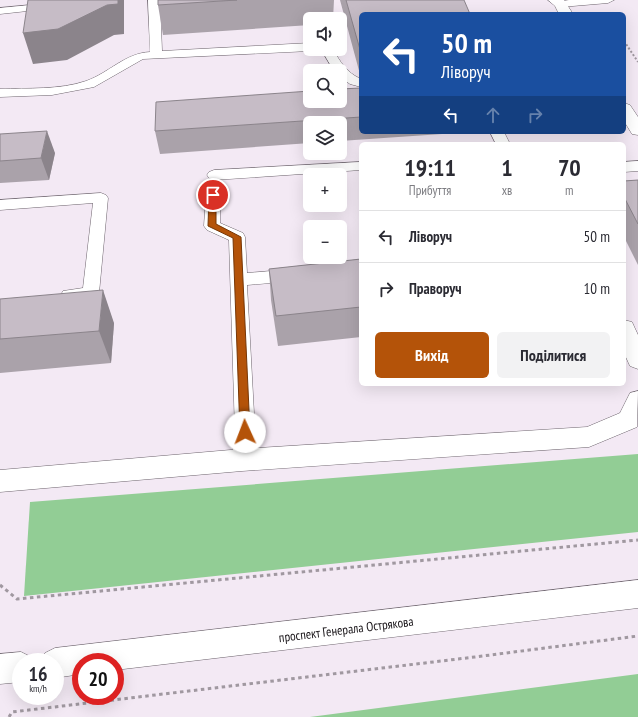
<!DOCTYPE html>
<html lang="uk">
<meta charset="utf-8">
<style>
:root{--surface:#fff;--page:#f2f2f3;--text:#2b2b33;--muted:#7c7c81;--line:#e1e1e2;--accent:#b45309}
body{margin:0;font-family:"PT Sans Narrow",sans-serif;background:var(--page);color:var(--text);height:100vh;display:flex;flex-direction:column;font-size:15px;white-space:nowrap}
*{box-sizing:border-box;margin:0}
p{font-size:13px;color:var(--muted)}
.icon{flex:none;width:22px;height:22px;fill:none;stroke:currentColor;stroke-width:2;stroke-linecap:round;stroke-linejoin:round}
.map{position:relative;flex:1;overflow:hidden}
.side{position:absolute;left:359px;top:142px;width:267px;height:244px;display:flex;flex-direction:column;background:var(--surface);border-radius:6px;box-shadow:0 4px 16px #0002}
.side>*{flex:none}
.guide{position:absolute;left:359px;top:12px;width:267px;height:122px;border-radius:6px;box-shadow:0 4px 16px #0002;background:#1a4fa0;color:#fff;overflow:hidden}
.fabs{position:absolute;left:303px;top:12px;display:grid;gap:8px}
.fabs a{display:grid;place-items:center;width:44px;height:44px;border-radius:6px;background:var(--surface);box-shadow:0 4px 16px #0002;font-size:20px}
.speed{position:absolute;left:12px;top:653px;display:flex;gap:8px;font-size:20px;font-weight:700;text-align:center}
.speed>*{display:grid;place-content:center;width:52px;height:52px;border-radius:50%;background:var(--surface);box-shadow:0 4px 16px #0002;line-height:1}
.speed small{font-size:10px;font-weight:400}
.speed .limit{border:6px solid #d22;background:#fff;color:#111}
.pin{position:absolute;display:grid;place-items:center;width:34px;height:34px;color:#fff;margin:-17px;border:2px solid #fff;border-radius:50%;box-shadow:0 1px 4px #0007}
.me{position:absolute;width:44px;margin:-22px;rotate:358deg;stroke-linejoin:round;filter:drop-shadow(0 0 3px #0008)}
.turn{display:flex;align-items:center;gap:14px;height:84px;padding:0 16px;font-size:18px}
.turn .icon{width:52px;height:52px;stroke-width:2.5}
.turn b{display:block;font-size:28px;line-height:34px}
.lanes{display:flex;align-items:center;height:38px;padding:0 16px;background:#0003;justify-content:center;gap:20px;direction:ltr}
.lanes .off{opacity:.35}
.eta{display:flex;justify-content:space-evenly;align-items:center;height:68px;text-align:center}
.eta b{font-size:24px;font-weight:700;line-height:28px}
.primary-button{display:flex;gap:8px;margin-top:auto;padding:8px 16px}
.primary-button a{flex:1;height:46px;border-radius:6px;background:var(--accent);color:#fff;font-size:16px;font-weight:700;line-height:46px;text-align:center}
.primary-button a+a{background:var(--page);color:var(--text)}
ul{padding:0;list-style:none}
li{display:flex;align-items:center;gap:12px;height:52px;padding:0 16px;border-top:1px solid var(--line)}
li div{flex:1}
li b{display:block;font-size:15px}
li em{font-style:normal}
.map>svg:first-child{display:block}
</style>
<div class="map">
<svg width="638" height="717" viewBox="0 0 638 717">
<rect width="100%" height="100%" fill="#f3e9f4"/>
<g fill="#92cd95">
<path d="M638,454V532L24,596L30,502Z"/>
<path d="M638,674V717H310Z"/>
</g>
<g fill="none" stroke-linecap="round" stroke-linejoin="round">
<defs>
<g id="lane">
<path d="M148,0H160L162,51L310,43V49H315L310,51L143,59L94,87L52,95L0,97V89C27,88 60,90 86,81C109,73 125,53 150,52Z"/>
<path d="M614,0L608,3L561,7L555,4L557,2L569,0Z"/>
<path d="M51,3L55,4L57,6L55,8L0,14V8Z"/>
<path d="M321,49H333C340,62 347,73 361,79V87L350,84L340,77V71H334Z"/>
<path d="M490,132H504L510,144H496Z"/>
<path d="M361,162V170L214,180L209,178L207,175L209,172L214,170Z"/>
<path d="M213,190L218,192L220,195V223L243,233L245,237L247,273L294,269L300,271L302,275L300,279L294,281L247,285L255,432L252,460L249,466L242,469L235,466L232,460L235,432L229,240L207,230L204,226L206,195L208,192Z"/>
<path d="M101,193L106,195L108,198L99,293L97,297C87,300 73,302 63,299L61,295L63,291L83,288L93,203L0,210V200Z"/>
</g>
<g id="street">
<path d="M548,0H564L573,14H559L555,6Z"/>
<path d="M624,103L630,105L638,117V135L632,134L624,121Z"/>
<path d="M638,161V171L624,172V162Z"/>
<path d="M624,320L632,322L638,335V369L630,366L624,353Z"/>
<path d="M638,391L637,427L589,447L242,471L0,492V470L242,449L587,427L620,413L630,393Z"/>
</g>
<g id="primary">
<path d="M638,580V608L115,670V662H81V674L55,678V662H41L45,653L55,648Z"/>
<path d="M21,652L31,657L34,662H21V682L0,684V654Z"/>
</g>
</defs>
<use href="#lane" stroke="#6d646d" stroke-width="1"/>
<use href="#street" stroke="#6d646d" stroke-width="1"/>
<use href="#primary" stroke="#6d646d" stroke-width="1"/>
<path stroke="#a098a0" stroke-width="2" stroke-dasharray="2 2" stroke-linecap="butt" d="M624,41L638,62"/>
<g stroke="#a098a0" stroke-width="3" stroke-dasharray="3.5 3.5" stroke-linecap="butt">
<path d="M0,585L17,599L638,540"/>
<path d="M9,717L12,712L475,657L638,636"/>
</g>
<use href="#lane" fill="#fff" fill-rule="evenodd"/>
<use href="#street" fill="#fff" fill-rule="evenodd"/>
<use href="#primary" fill="#fff" fill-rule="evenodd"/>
</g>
<g fill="#aaa2aa">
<path d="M158,0H334L333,19H310V25L163,35L158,5Z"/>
<path d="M340,0H464L361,14V78Z"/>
<path d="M361,88V132H442V134L340,141V123H310V143L160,154L155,131Z"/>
<path d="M0,134L55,153L49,180L0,183Z"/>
<path d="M638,180V265L624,237V181Z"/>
<path d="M361,259V337L278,346L271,300L269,269Z"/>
<path d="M0,299L114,323L111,363L0,373Z"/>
</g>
<g fill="#8b848b">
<path d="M118,0H124V34L114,35L67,60L33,64L23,33L107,5Z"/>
<path d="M47,131L55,153L49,180L41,158Z"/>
<path d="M103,290L114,323L111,363L99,331Z"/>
</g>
<g fill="#c6bcc6" stroke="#8b848b">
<path d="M28,0H118V4L107,5L58,29L23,33Z"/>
<path d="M158,0H237L158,5Z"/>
<path d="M346,0H464L470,14H361V53Z"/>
<path d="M361,88V117L155,131L156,102L310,91V101H340V89Z"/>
<path d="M47,131L41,158L0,161V134Z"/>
<path d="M638,180V224L624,197V181Z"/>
<path d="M361,259V307L276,316L269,269Z"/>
<path d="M103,290L99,331L0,339V299Z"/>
</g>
<path fill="#b45309" stroke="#753606" d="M213,192L216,195V224L241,237L250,432L248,435L245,436L242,435L240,432L233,238L208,226L209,195Z"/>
<g text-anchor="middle" stroke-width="4" stroke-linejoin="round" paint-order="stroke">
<g font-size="13" fill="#181418" stroke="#fff">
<text transform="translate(346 629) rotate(-7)" y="5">проспект Генерала Острякова</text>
</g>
</g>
</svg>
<div class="fabs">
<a><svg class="icon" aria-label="sound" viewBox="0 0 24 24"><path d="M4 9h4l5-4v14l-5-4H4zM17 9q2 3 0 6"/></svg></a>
<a><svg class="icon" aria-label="search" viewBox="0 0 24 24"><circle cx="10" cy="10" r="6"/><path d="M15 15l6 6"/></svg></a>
<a><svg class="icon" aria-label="layers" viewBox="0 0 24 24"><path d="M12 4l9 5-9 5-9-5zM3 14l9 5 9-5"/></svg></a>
<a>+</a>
<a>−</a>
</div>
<div class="speed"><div>16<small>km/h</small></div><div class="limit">20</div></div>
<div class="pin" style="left:213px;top:195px;background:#d93025"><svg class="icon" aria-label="arrive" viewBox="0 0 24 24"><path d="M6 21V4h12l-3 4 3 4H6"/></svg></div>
<svg class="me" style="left:245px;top:432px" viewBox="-20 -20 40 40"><circle r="19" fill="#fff"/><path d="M0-13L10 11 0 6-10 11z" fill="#b45309"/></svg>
<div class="guide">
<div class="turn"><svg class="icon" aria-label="left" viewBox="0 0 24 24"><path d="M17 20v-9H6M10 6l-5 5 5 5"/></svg><div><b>50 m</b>Ліворуч</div></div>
<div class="lanes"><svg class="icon" aria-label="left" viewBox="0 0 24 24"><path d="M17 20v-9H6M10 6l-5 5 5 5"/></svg><svg class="icon off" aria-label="ahead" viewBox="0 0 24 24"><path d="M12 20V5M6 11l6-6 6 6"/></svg><svg class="icon off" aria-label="right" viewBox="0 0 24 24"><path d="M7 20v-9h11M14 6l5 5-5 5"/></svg></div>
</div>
<section class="side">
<div class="eta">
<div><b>19:11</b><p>Прибуття</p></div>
<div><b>1</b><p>хв</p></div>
<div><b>70</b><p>m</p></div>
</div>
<ul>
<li><svg class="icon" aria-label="left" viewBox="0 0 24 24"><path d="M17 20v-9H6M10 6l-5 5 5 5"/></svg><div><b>Ліворуч</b></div><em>50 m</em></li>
<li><svg class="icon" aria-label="right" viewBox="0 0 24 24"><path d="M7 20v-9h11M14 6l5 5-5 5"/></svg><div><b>Праворуч</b></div><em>10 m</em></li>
</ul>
<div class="primary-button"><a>Вихід</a><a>Поділитися</a></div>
</section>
</div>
